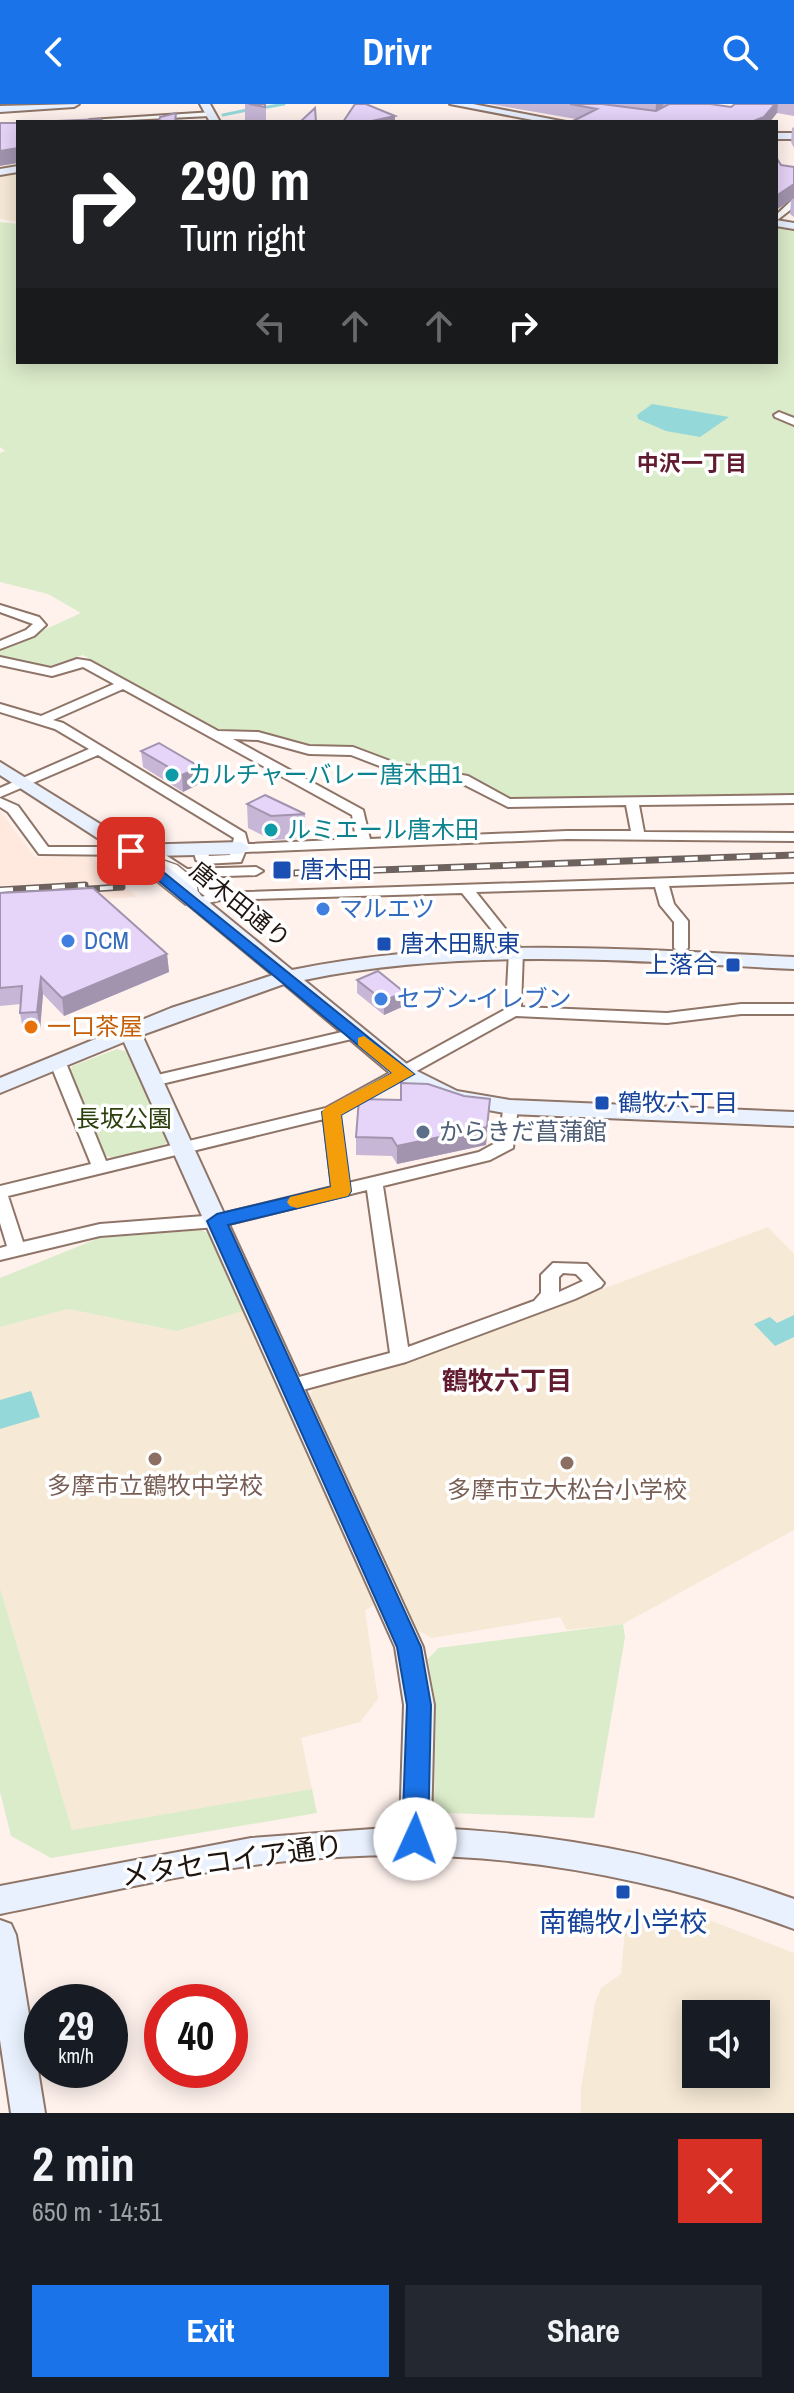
<!DOCTYPE html>
<meta charset="utf-8">
<style>
:root{--surface:#171b24;--page:#242831;--text:#f1f3f6;--muted:#9ea1a6;--accent:#1a73e8}
body{margin:0;font-family:"Archivo Narrow","Noto Sans JP",sans-serif;background:var(--page);color:var(--text);height:100vh;display:flex;flex-direction:column;font-size:30px;white-space:nowrap}
*{box-sizing:border-box;margin:0}
p{font-size:26px;color:var(--muted)}
.icon{flex:none;width:44px;height:44px;fill:none;stroke:currentColor;stroke-width:2;stroke-linecap:round;stroke-linejoin:round}
.map{position:relative;height:2009px;overflow:hidden}
.side{display:flex;flex-direction:column;background:var(--surface);flex:1}
.side>*{flex:none}
.banner{position:absolute;left:16px;top:16px;width:762px;height:244px;border-radius:0px;box-shadow:0 4px 20px #0003;background:#202124;color:#fff;overflow:hidden}
.tools{position:absolute;left:682px;top:1896px;display:grid;gap:16px}
.tools a{display:grid;place-items:center;width:88px;height:88px;border-radius:0px;background:var(--surface);box-shadow:0 4px 20px #0003;font-size:40px}
.speed{position:absolute;left:24px;top:1880px;display:flex;gap:16px;font-size:40px;font-weight:700;text-align:center}
.speed>*{display:grid;place-content:center;width:104px;height:104px;border-radius:50%;background:var(--surface);box-shadow:0 4px 20px #0003;line-height:1}
.speed small{font-size:20px;font-weight:400}
.speed .limit{border:12px solid #d22;background:#fff;color:#111}
.pin{position:absolute;display:grid;place-items:center;width:68px;height:68px;color:#fff;margin:-34px;border-radius:16px;box-shadow:0 4px 12px #0006}
.me{position:absolute;width:88px;margin:-44px;rotate:2deg;stroke-linejoin:round;filter:drop-shadow(0 0 6px #0008)}
.turn{display:flex;align-items:center;gap:28px;height:168px;padding:0 32px;font-size:36px}
.turn .icon{width:104px;height:104px;stroke-width:2.5}
.turn b{display:block;font-size:56px;line-height:68px}
.lanes{display:flex;align-items:center;height:76px;padding:0 32px;background:#0003;justify-content:center;gap:40px;direction:ltr}
.lanes .off{opacity:.35}
.round{display:grid;place-items:center;flex:none;width:84px;height:84px;border-radius:0px;background:var(--page)}
.overview{display:flex;align-items:center;justify-content:space-between;height:136px;padding:0 32px}
h1{font-size:48px;font-weight:700;line-height:60px}
.action{display:flex;gap:16px;margin-top:auto;padding:16px 32px}
.action a{flex:1;height:92px;border-radius:0px;background:var(--accent);color:#fff;font-size:32px;font-weight:700;line-height:92px;text-align:center}
.action a+a{background:var(--page);color:var(--text)}
header{display:flex;justify-content:space-between;align-items:center;height:104px;padding:0 32px;background:var(--accent);color:#fff;font-size:36px;font-weight:700}
.map>svg:first-child{display:block}
</style>
<header><svg class="icon" aria-label="back" viewBox="0 0 24 24"><path d="M15 5l-7 7 7 7"/></svg>Drivr<svg class="icon" aria-label="search" viewBox="0 0 24 24"><circle cx="10" cy="10" r="6"/><path d="M15 15l6 6"/></svg></header>
<div class="map">
<svg width="794" height="2009" viewBox="0 0 794 2009">
<rect width="100%" height="100%" fill="#fff2ed"/>
<path fill="#ffe8dd" d="M0,707L35,753H91L137,793L0,801Z"/>
<g fill="#f6e9d5" fill-rule="evenodd">
<path d="M18,67V118L0,115V70Z"/>
<path d="M768,1123L794,1150V1426L623,1520L567,1526L560,1513L432,1534L413,1524L310,1292L314,1283L405,1259Z"/>
<path d="M68,1205L177,1227L243,1207L374,1501L365,1506L378,1595L360,1618L301,1634L312,1685L72,1726L0,1484V1223Z"/>
<path d="M627,1805L671,1818L707,1815L794,1849V2009H581V1984L595,1899L601,1884L621,1870ZM696,1910H756V1970H696Z"/>
</g>
<g fill="#dbecca">
<path d="M0,118L18,120V258H776V122L794,125V314L783,317L794,322V692L510,695L465,672L404,661L354,643L310,642L259,628L214,625L83,551L49,562L0,552V546L81,509L48,490L0,478V349L5,347L0,343Z"/>
<path d="M117,945L128,948L169,1036C158,1050 120,1059 104,1051L70,968L72,962Z"/>
<path d="M201,1126L212,1131L243,1207L177,1227L68,1205L0,1223V1174L99,1134Z"/>
<path d="M0,1484L72,1726L312,1685L317,1709L51,1754L11,1732L0,1688Z"/>
<path d="M623,1520L625,1533L594,1714L446,1709L434,1697L436,1604L428,1555L438,1544Z"/>
</g>
<g fill="#95d8da">
<path d="M652,300L729,313L700,333L666,327L638,315L637,311Z"/>
<path d="M794,1211V1233L775,1242L754,1220L770,1213L777,1219Z"/>
<path d="M31,1287L40,1313L0,1325V1296Z"/>
</g>
<g fill="none" stroke-linecap="round" stroke-linejoin="round">
<g stroke="#95d8da" stroke-width="3">
<path d="M262,4L284,0"/>
<path d="M223,11L252,5"/>
<path d="M162,18L161,15L193,13"/>
</g>
<defs>
<g id="street">
<path d="M213,8L210,12L86,18L90,16Z"/>
<path d="M791,97H794V103L776,117V111Z"/>
<path d="M779,308L794,314V321L775,313L774,311Z"/>
<path d="M0,501L39,513L46,521L34,532L0,545V537L26,526L33,520L0,508Z"/>
<path d="M0,553L51,564L77,555L90,557L218,627L258,628L309,642L353,643L398,660L468,672L510,695L794,691V699L639,701L644,728L794,729V737L567,735L245,748L241,758L203,760L196,756L193,745L195,742H205L209,752L230,751L234,734L98,651L0,693V684L89,645L55,625L0,608V600L41,612L114,580L83,563L52,572L0,561ZM123,585L352,711L356,735L248,740L245,729L63,619L53,616ZM233,635L258,636L309,650L351,651L390,666L459,678L508,703L626,701L631,727H567L370,735L363,706Z"/>
<path d="M0,694L18,702L48,743H131L138,747L131,751L39,750L8,708L0,703Z"/>
<path d="M161,748L187,765L256,763L263,767L256,771L197,773L217,789L794,770V778L669,782L674,800L688,817V844L681,848L674,844V818L660,801L655,783L476,788L523,847L521,903L667,909L741,900H794V910H741L667,919L516,912L339,1010L348,1079L479,1048L499,1037L504,999L510,998L518,1003L513,1044L490,1056L383,1082L408,1243L534,1197L541,1189V1171L553,1159L587,1160L604,1179L601,1183L575,1195L406,1258L291,1289L284,1287L282,1282L284,1277L390,1249L367,1086L217,1123L100,1132L0,1156V1144L7,1142L0,1119V1082L91,1060L50,959L58,954L66,959L106,1057L326,1004L506,905L509,847L462,789L220,796L197,802L190,798L192,795L205,792L156,755L154,752ZM324,1015L332,1083L217,1111L100,1120L23,1138L8,1092ZM563,1169L576,1170L583,1177L559,1188V1173Z"/>
<path d="M355,925L363,930L360,933L153,982L145,977L153,972Z"/>
</g>
<g id="secondary">
<path d="M79,0L74,3L0,8V2Z"/>
<path d="M200,0H210L220,18H210Z"/>
<path d="M450,0H473L566,18H543Z"/>
<rect x="776" y="29" width="18" height="6"/>
<path d="M18,62V68L0,71V65Z"/>
<path d="M776,116L794,119V125L776,122Z"/>
<path d="M0,658L134,741L241,738L250,744L241,750L151,752L156,757L153,761H139L0,671Z"/>
<path d="M192,788L199,790L292,866C459,832 625,845 794,853V865C630,857 466,843 304,876L413,965L457,987L510,996L794,1008V1022L510,1010L444,998L397,975L284,880L142,931L423,1543L434,1601L431,1724C557,1729 675,1752 794,1795V1825C631,1764 461,1739 287,1757C190,1767 95,1791 0,1810V1782L251,1734L400,1723L404,1601L395,1543L124,938L0,989V974L171,904L273,871L185,798L182,794Z"/>
<path d="M0,1816L11,1820L16,1831L45,2009H11L0,1936Z"/>
</g>
</defs>
<use href="#street" stroke="#8f7568" stroke-width="4"/>
<use href="#secondary" stroke="#8f7568" stroke-width="4"/>
<use href="#street" fill="#fff" fill-rule="evenodd"/>
<use href="#secondary" fill="#e9f1fe" fill-rule="evenodd"/>
<defs>
<g id="rail">
<path d="M295,769L794,751"/>
<path d="M0,786L85,781"/>
<path d="M74,786L122,783"/>
</g>
</defs>
<use href="#rail" stroke="#6d625d" stroke-width="7"/>
<use href="#rail" stroke="#fff" stroke-width="4" stroke-dasharray="13" stroke-linecap="butt"/>
<defs>
<path id="street-bridge" d="M151,759L174,767L190,780L192,794"/>
<path id="secondary-bridge" d="M146,757L192,794"/>
</defs>
<use href="#street-bridge" stroke="#8f7568" stroke-width="16" stroke-linecap="butt"/>
<use href="#secondary-bridge" stroke="#8f7568" stroke-width="21" stroke-linecap="butt"/>
<use href="#street-bridge" stroke="#fff" stroke-width="13"/>
<use href="#secondary-bridge" stroke="#e9f1fe" stroke-width="18"/>
</g>
<g fill="#c7b6d6">
<rect x="245" y="0" width="21" height="18"/>
<path d="M489,0H710L731,3L735,0H794V12L777,9L576,15Z"/>
<path d="M794,23V44L791,38L792,24Z"/>
<path d="M781,61L794,63V113L790,110L791,96L776,106Z"/>
<path d="M141,647L200,663L201,679L183,688L143,663Z"/>
<path d="M247,700L305,710L306,734L272,736L248,724Z"/>
<path d="M0,789L167,850L169,868L64,912L43,890L40,926H23L20,909L21,900L0,902Z"/>
<path d="M357,876L404,902L384,911L357,889Z"/>
<path d="M464,992L490,995L486,1041L397,1060L392,1052L356,1051V1033L401,996Z"/>
</g>
<g fill="#a294ae">
<path d="M656,0H664L655,11Z"/>
<path d="M775,0H778L777,9L770,18H750Z"/>
<path d="M395,12V18H367Z"/>
<path d="M16,44L18,59L0,62V47Z"/>
<path d="M794,80V94L776,106V92Z"/>
<path d="M200,663L201,679L183,688L182,671Z"/>
<path d="M167,850L169,868L64,912L62,894Z"/>
<path d="M41,873L43,890L40,926L37,908Z"/>
<path d="M404,888V902L384,911V897Z"/>
<path d="M490,995L486,1041L397,1060V1042Z"/>
</g>
<g fill="#e7d4f9" stroke="#a294ae" stroke-width="2">
<path d="M249,0H265V3Z"/>
<path d="M355,0H366L395,12L367,18H343Z"/>
<path d="M570,0H602L656,7L669,0H710L731,3L735,0H775L764,13L751,18H571L597,5Z"/>
<path d="M315,4L316,18H300Z"/>
<path d="M176,9L175,18H159L160,13Z"/>
<path d="M101,15L103,18H34Z"/>
<path d="M0,19H18V44L0,47Z"/>
<path d="M776,53L781,61L794,63V80L776,92Z"/>
<path d="M159,639L200,663L182,671L141,647Z"/>
<path d="M265,691L305,710L271,712L247,700Z"/>
<path d="M93,784L167,850L62,894L41,873L37,908L20,909L22,882L0,884V789Z"/>
<path d="M378,867L404,888L384,897L357,876Z"/>
<path d="M401,979L428,980L464,992L490,995L487,1023L397,1042L392,1034L356,1033L359,995L401,996Z"/>
</g>
<path fill="#1a73e8" stroke="#114b97" stroke-width="2" d="M131,742L414,970L341,1011L351,1087L348,1092L228,1121L421,1543L431,1601L428,1735L424,1743L415,1747L406,1743L402,1735L407,1601L397,1543L207,1117L217,1110L331,1083L322,1008L392,969L126,750L123,747Z"/>
<path fill="#f59e0b" d="M364,932L414,970L341,1011L351,1087L348,1092L297,1104L290,1102L287,1098L290,1093L331,1083L322,1008L325,1004L392,969L358,941V934Z"/>
<g fill="#0f9aa8" stroke="#fff" stroke-width="3">
<circle cx="172" cy="671" r="8"/>
<circle cx="271" cy="726" r="8"/>
</g>
<g fill="#1a4fb4" stroke="#fff" stroke-width="3">
<rect x="272" y="756" width="20" height="20" rx="4"/>
<rect x="376" y="832" width="16" height="16" rx="4"/>
<rect x="725" y="853" width="16" height="16" rx="4"/>
<rect x="594" y="991" width="16" height="16" rx="4"/>
<rect x="615" y="1780" width="16" height="16" rx="4"/>
</g>
<g fill="#3f7fe0" stroke="#fff" stroke-width="3">
<circle cx="323" cy="805" r="8"/>
<circle cx="68" cy="837" r="8"/>
<circle cx="381" cy="895" r="8"/>
</g>
<circle fill="#e8710a" stroke="#fff" stroke-width="3" cx="31" cy="923" r="8"/>
<circle fill="#5c6f8a" stroke="#fff" stroke-width="3" cx="423" cy="1028" r="8"/>
<g fill="#8d6e63" stroke="#fff" stroke-width="3">
<circle cx="155" cy="1355" r="8"/>
<circle cx="567" cy="1359" r="8"/>
</g>
<g text-anchor="middle" stroke-width="7" stroke-linejoin="round" paint-order="stroke">
<g font-size="22" font-weight="bold" fill="#611c30" stroke="#fff">
<text x="692" y="367">中沢一丁目</text>
</g>
<g font-size="24" fill="#0d838f" stroke="#fff" text-anchor="start">
<text x="188" y="679">カルチャーバレー唐木田1</text>
<text x="287" y="734">ルミエール唐木田</text>
</g>
<g font-size="24" fill="#164399" stroke="#fff" text-anchor="start">
<text x="300" y="774">唐木田</text>
<text x="400" y="848">唐木田駅東</text>
<text x="717" y="869" text-anchor="end">上落合</text>
<text x="618" y="1007">鶴牧六丁目</text>
</g>
<g font-size="24" fill="#1f1510" stroke="#fff">
<text transform="translate(240 801) rotate(39)" y="8">唐木田通り</text>
</g>
<g font-size="24" fill="#366cbe" stroke="#fff" text-anchor="start">
<text x="339" y="813">マルエツ</text>
<text x="84" y="845">DCM</text>
<text x="397" y="903">セブン-イレブン</text>
</g>
<g font-size="24" fill="#c56008" stroke="#fff" text-anchor="start">
<text x="47" y="931">一口茶屋</text>
</g>
<g font-size="24" fill="#2c400e" stroke="#fff">
<text x="124" y="1023">長坂公園</text>
</g>
<g font-size="24" fill="#4e5e75" stroke="#fff" text-anchor="start">
<text x="439" y="1036">からきだ菖蒲館</text>
</g>
<g font-size="24" fill="#785e54" stroke="#fff">
<text x="155" y="1390">多摩市立鶴牧中学校</text>
<text x="567" y="1394">多摩市立大松台小学校</text>
</g>
<g font-size="26" font-weight="bold" fill="#611c30" stroke="#fff">
<text x="507" y="1286">鶴牧六丁目</text>
</g>
<g font-size="28" fill="#1f1510" stroke="#fff">
<text transform="translate(232 1756) rotate(-8)" y="10">メタセコイア通り</text>
</g>
<g font-size="28" fill="#164399" stroke="#fff">
<text x="623" y="1828">南鶴牧小学校</text>
</g>
</g>
</svg>
<div class="tools">
<a><svg class="icon" aria-label="sound" viewBox="0 0 24 24"><path d="M4 9h4l5-4v14l-5-4H4zM17 9q2 3 0 6"/></svg></a>
</div>
<div class="speed"><div>29<small>km/h</small></div><div class="limit">40</div></div>
<div class="pin" style="left:131px;top:747px;background:#d93025"><svg class="icon" aria-label="arrive" viewBox="0 0 24 24"><path d="M6 21V4h12l-3 4 3 4H6"/></svg></div>
<svg class="me" style="left:415px;top:1735px" viewBox="-20 -20 40 40"><circle r="19" fill="#fff"/><path d="M0-13L10 11 0 6-10 11z" fill="#1a73e8"/></svg>
<div class="banner">
<div class="turn"><svg class="icon" aria-label="right" viewBox="0 0 24 24"><path d="M7 20v-9h11M14 6l5 5-5 5"/></svg><div><b>290 m</b>Turn right</div></div>
<div class="lanes"><svg class="icon off" aria-label="left" viewBox="0 0 24 24"><path d="M17 20v-9H6M10 6l-5 5 5 5"/></svg><svg class="icon off" aria-label="ahead" viewBox="0 0 24 24"><path d="M12 20V5M6 11l6-6 6 6"/></svg><svg class="icon off" aria-label="ahead" viewBox="0 0 24 24"><path d="M12 20V5M6 11l6-6 6 6"/></svg><svg class="icon" aria-label="right" viewBox="0 0 24 24"><path d="M7 20v-9h11M14 6l5 5-5 5"/></svg></div>
</div>
</div>
<section class="side">
<div class="overview"><div><h1>2 min</h1><p>650 m · 14:51</p></div><a class="round" style="background:#d93025;color:#fff"><svg class="icon" aria-label="close" viewBox="0 0 24 24"><path d="M6 6l12 12M18 6L6 18"/></svg></a></div>
<div class="action"><a>Exit</a><a>Share</a></div>
</section>
